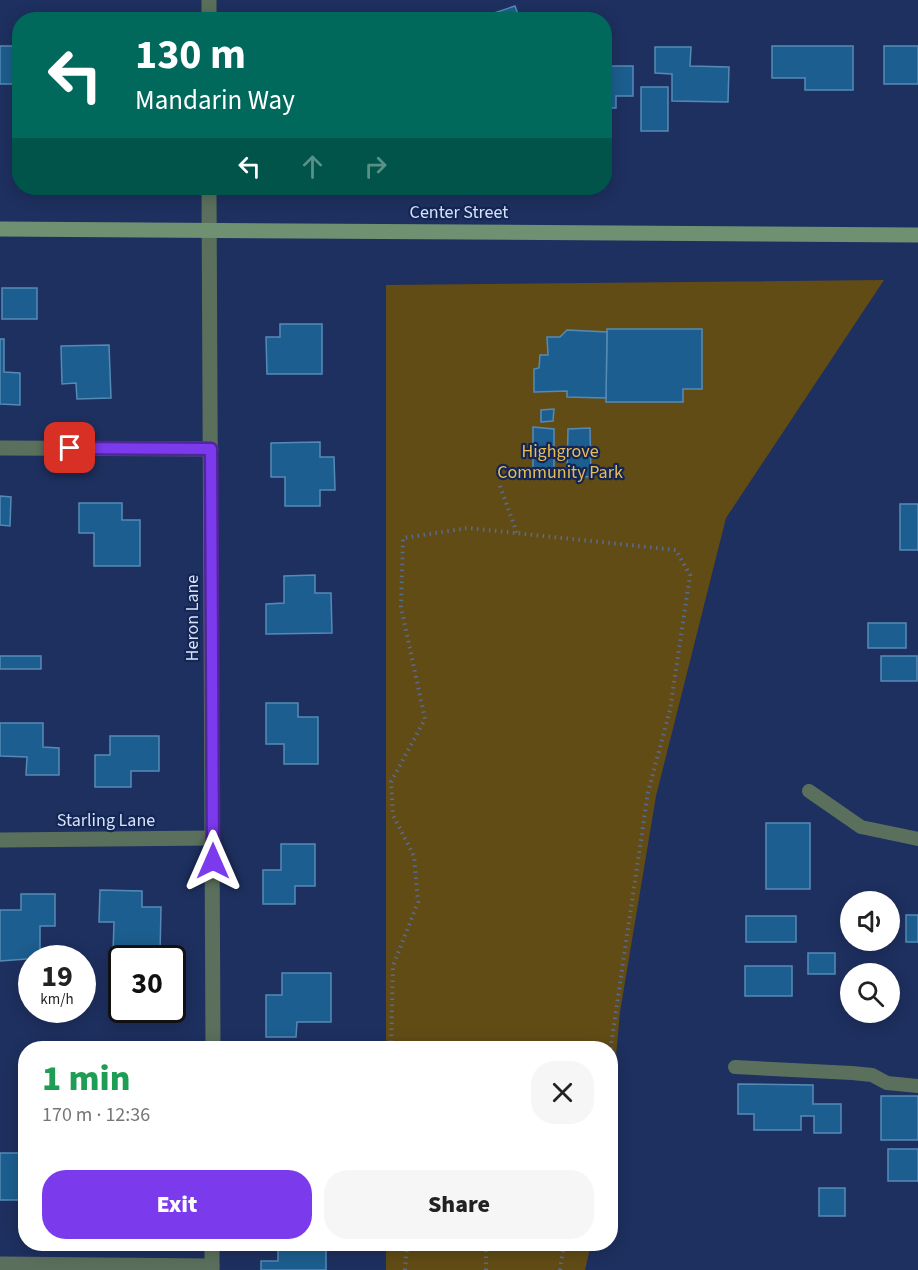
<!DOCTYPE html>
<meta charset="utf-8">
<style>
:root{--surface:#fff;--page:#f6f6f6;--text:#222;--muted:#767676;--accent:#7c3aed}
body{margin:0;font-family:"Source Sans 3",sans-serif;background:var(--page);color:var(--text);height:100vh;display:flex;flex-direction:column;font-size:22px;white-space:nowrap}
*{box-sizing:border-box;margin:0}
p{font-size:20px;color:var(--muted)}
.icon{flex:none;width:33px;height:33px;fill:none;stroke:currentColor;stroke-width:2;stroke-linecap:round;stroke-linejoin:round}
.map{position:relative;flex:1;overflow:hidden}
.side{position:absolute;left:18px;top:1041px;width:600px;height:210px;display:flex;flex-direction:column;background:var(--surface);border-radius:24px;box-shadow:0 3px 15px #0003}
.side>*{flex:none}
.guide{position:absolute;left:12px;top:12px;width:600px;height:183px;border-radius:24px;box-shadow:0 3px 15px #0003;background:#00695c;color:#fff;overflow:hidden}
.fabs{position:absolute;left:840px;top:891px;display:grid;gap:12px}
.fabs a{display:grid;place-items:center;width:60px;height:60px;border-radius:50%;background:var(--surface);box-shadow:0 3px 15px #0003;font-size:30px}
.speed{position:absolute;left:18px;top:945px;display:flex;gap:12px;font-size:30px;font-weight:700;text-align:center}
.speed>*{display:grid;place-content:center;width:78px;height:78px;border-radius:50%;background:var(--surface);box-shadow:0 3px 15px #0003;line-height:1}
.speed small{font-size:15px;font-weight:400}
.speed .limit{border:3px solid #111;border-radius:9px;background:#fff;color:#111}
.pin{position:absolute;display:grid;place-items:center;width:51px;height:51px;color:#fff;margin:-26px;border-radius:12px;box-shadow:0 3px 9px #0006}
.me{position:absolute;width:66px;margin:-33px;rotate:0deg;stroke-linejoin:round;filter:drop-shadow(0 0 4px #0008)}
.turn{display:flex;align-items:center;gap:21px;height:126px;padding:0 24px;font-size:27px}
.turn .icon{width:78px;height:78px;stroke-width:2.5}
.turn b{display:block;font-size:42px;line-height:51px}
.lanes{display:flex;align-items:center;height:57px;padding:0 24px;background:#0003;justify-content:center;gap:30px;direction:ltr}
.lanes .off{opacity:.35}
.round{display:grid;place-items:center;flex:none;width:63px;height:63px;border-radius:24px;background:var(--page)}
.headline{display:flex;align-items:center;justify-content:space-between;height:102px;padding:0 24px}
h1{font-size:36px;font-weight:800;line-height:45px;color:#1e9e55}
.primary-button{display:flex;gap:12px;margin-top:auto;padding:12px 24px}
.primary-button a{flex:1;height:69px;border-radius:24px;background:var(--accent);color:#fff;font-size:24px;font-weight:800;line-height:69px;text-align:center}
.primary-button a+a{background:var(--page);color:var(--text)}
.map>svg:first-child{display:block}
</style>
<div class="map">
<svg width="918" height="1270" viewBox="0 0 918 1270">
<rect width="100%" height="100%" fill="#1e3060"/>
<g fill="#624c16">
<path d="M884,280L726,518L656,796L620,1012L611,1111L610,1048H386V285Z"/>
<path d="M386,1244H591L585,1270H386Z"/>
</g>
<g fill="#1c5e8f" stroke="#568ab6" stroke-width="1.5">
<path d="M515,6L520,20H483L482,17Z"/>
<path d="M143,13V20H107V14Z"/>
<rect x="0" y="46" width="20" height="38"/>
<path d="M772,46H853V90H805V78H772Z"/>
<rect x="884" y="46" width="34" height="38"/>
<path d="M655,47H691L690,66L729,67L728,102L672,101V74L655,73Z"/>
<path d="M604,66H633V96H616V108H604Z"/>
<rect x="641" y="87" width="27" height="44"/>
<rect x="2" y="288" width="35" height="31"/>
<path d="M280,324H322V374H267L266,337H280Z"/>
<path d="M607,329H702V389H683V402H606Z"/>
<path d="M567,330L607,332L606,398L567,397V391L534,392V369L539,368L540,355H548L547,337H560Z"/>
<path d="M0,339H4V372L20,373V405L0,404Z"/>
<path d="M109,345L111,398L77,399L76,383L62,384L61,346Z"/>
<path d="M554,409L553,421L541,422V410Z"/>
<path d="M533,427L554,429V475L533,474Z"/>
<path d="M590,428L591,477L567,476L568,429Z"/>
<path d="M320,442V457H334L335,490H320V506H285V477H271V443Z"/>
<path d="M0,496L11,497L10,526L0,525Z"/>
<path d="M79,503H122V520H140V566H94V533H79Z"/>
<rect x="900" y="504" width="18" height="46"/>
<path d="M315,575V593H331L332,633L266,634V604L284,603V576Z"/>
<rect x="868" y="623" width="38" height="25"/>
<rect x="0" y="656" width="41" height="13"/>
<rect x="881" y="656" width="36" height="25"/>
<path d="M266,703H298V717H318V764H284V744H266Z"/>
<path d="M0,723H43V747L59,748V775H26L27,757L0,756Z"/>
<path d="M110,736H159V771H131V787H95V755H110Z"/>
<rect x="766" y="823" width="44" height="66"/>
<path d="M281,844H315V886H295V904H263V870H281Z"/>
<path d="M100,890L142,891V907H161L160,954L113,953L114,922H99Z"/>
<path d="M21,894H55V926H40V958L0,961V910H21Z"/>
<rect x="906" y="915" width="12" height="27"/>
<rect x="746" y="916" width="50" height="26"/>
<rect x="808" y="953" width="27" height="21"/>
<rect x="745" y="966" width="47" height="30"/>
<path d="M282,973H331V1022H297L296,1037H266V995H282Z"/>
<path d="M738,1084L813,1085V1104H841V1133H814V1116H801V1130H754V1114H738Z"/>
<rect x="881" y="1096" width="37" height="44"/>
<rect x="888" y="1149" width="30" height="32"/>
<path d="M0,1153H26V1217H22V1200H0Z"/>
<rect x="819" y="1188" width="26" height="28"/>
<path d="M278,1244H326V1270H261V1261H278Z"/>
</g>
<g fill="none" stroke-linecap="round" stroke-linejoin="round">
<g stroke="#5a6a92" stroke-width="4" stroke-dasharray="1.5 4.5" stroke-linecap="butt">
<path d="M500,486L517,533"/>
<path d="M391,1048L393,966L418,902L414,856L393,815L391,782L425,719L401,607L403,538L468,528L676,550L690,575L670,710L648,792L610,1052"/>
<path d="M405,1270L407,1244"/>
<path d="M486,1270V1244"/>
<path d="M560,1270L564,1244"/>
</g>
<g stroke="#5b705c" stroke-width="14">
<path d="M809,791L861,827L918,839"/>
<path d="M735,1067L852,1073L872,1075L887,1083L918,1086"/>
</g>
<g stroke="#5b705c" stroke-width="15">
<path d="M209,0V20"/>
<path d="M209,188L213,1048"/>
<path d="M0,448L211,449"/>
<path d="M0,840L213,838"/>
<path d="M212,1244V1270"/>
<path d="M0,1264L212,1266"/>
</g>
<path stroke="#709171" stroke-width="15" d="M0,229L918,235"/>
</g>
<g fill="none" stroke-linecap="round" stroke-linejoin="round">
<defs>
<path id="route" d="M70,448L211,449L213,861"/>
</defs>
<use href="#route" stroke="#51269a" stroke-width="15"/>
<use href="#route" stroke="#7c3aed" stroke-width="10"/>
</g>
<g text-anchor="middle" stroke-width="4.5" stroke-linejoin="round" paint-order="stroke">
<g font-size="18" fill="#d7e2fa" stroke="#142654">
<text x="459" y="218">Center Street</text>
<text transform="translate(192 618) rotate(-90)" y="6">Heron Lane</text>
<text x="106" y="826">Starling Lane</text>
</g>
<g font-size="18" fill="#eabd54" stroke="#142654">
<text x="560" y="457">Highgrove<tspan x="560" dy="21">Community Park</tspan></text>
</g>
</g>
</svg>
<div class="fabs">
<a><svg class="icon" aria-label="sound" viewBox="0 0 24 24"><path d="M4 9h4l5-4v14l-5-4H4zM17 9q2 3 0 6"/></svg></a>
<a><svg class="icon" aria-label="search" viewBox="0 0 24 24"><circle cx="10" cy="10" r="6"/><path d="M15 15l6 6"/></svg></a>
</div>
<div class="speed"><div>19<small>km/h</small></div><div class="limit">30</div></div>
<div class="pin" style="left:70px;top:448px;background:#d93025"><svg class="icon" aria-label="arrive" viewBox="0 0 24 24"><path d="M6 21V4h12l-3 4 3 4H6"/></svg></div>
<svg class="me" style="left:213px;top:861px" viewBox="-20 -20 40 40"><path d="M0-17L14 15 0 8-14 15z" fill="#7c3aed" stroke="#fff" stroke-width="4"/></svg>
<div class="guide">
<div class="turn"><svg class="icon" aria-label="left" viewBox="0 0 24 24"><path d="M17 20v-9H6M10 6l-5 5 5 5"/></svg><div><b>130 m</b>Mandarin Way</div></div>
<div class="lanes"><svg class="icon" aria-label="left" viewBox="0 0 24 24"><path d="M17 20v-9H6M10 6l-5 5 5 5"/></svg><svg class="icon off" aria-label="ahead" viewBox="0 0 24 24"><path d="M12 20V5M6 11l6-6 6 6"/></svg><svg class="icon off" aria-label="right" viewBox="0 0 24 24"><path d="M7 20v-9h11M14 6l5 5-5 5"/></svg></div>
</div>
<section class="side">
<div class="headline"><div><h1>1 min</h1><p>170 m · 12:36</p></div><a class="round"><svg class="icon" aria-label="close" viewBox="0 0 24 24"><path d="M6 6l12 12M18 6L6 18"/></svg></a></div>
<div class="primary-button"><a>Exit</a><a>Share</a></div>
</section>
</div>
